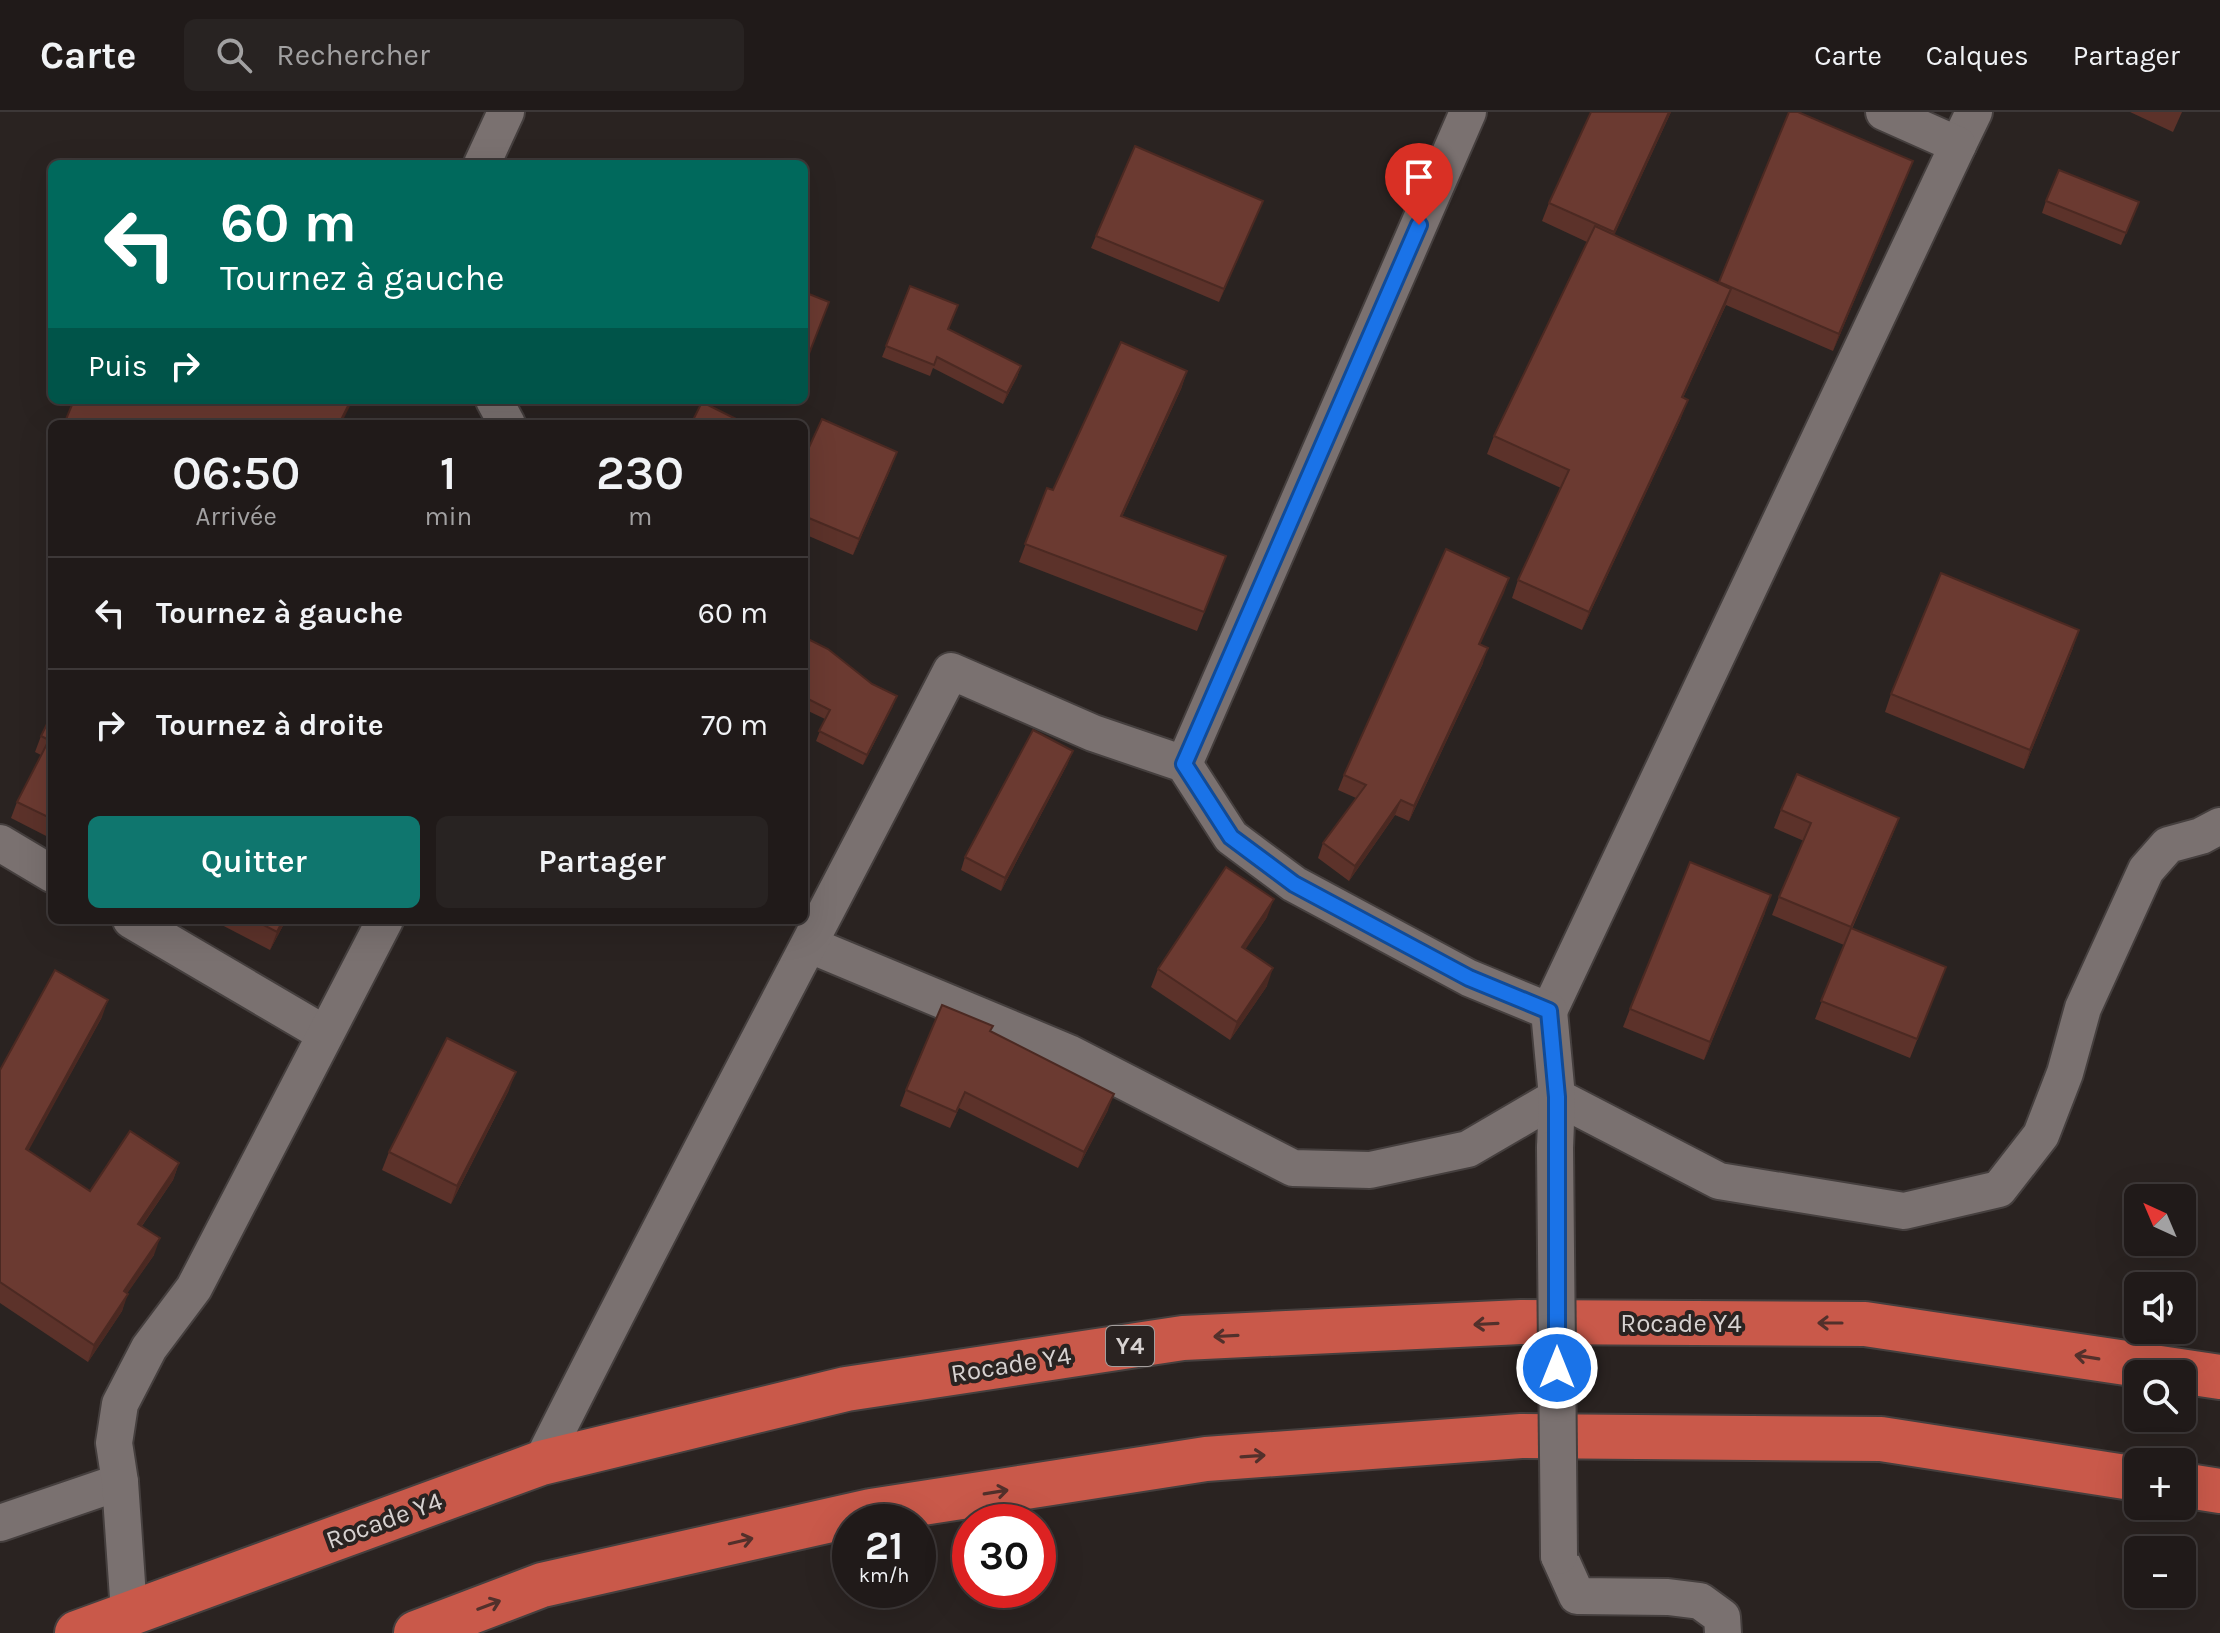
<!DOCTYPE html>
<html lang="fr">
<meta charset="utf-8">
<style>
:root{--surface:#201a19;--page:#282322;--text:#f1f3f6;--muted:#a2a1a2;--line:#3d3838;--accent:#0f766e}
body{margin:0;font-family:Karla,sans-serif;background:var(--page);color:var(--text);height:100vh;display:flex;flex-direction:column;font-size:30px;white-space:nowrap}
*{box-sizing:border-box;margin:0}
p{font-size:26px;color:var(--muted)}
.icon{flex:none;width:44px;height:44px;fill:none;stroke:currentColor;stroke-width:2;stroke-linecap:round;stroke-linejoin:round}
.map{position:relative;flex:1;overflow:hidden}
.panel{position:absolute;left:48px;top:308px;width:760px;height:504px;display:flex;flex-direction:column;background:var(--surface);border-radius:12px;box-shadow:0 8px 32px #0002,0 0 0 2px var(--line)}
.panel>*{flex:none}
.banner{position:absolute;left:48px;top:48px;width:760px;height:244px;border-radius:12px;box-shadow:0 8px 32px #0002,0 0 0 2px var(--line);background:#00695c;color:#fff;overflow:hidden}
.needle{width:52px;rotate:316deg}
.buttons{position:absolute;left:2124px;top:1072px;display:grid;gap:16px}
.buttons a{display:grid;place-items:center;width:72px;height:72px;border-radius:12px;background:var(--surface);box-shadow:0 8px 32px #0002,0 0 0 2px var(--line);font-size:40px}
.speed{position:absolute;left:832px;top:1392px;display:flex;gap:16px;font-size:40px;font-weight:700;text-align:center}
.speed>*{display:grid;place-content:center;width:104px;height:104px;border-radius:50%;background:var(--surface);box-shadow:0 8px 32px #0002,0 0 0 2px var(--line);line-height:1}
.speed small{font-size:20px;font-weight:400}
.speed .limit{border:12px solid #d22;background:#fff;color:#111}
.pin{position:absolute;display:grid;place-items:center;width:68px;height:68px;color:#fff;margin:-82px -34px;border-radius:50% 50% 50% 0;rotate:-45deg;box-shadow:0 0 8px #0007}
.pin .icon{rotate:45deg}
.me{position:absolute;width:88px;margin:-44px;rotate:0deg;stroke-linejoin:round;filter:drop-shadow(0 0 6px #0008)}
.turn{display:flex;align-items:center;gap:28px;height:168px;padding:0 40px;font-size:36px}
.turn .icon{width:104px;height:104px;stroke-width:2.5}
.turn b{display:block;font-size:56px;line-height:68px}
.then{display:flex;align-items:center;height:76px;padding:0 40px;background:#0003;gap:16px;font-size:30px}
.eta{display:flex;justify-content:space-evenly;align-items:center;height:136px;text-align:center}
.eta b{font-size:48px;font-weight:600;line-height:56px}
.action{display:flex;gap:16px;margin-top:auto;padding:16px 40px}
.action a{flex:1;height:92px;border-radius:12px;background:var(--accent);color:#fff;font-size:32px;font-weight:600;line-height:92px;text-align:center}
.action a+a{background:var(--page);color:var(--text)}
ul{padding:0;list-style:none}
li{display:flex;align-items:center;gap:24px;height:112px;padding:0 40px;border-top:2px solid var(--line)}
li div{flex:1}
li b{display:block;font-size:30px}
li em{font-style:normal}
header{display:flex;align-items:center;gap:48px;box-sizing:border-box;height:112px;padding:0 40px;background:var(--surface);border-bottom:2px solid var(--line)}
header strong{font-size:38px}
nav{display:flex;gap:44px;margin-inline-start:auto;font-size:28px}
.search{width:560px;height:72px;background:var(--page);display:flex;align-items:center;gap:20px;box-sizing:border-box;padding:0 28px;border-radius:12px;color:var(--muted);font-size:30px}
.map>svg:first-child{display:block}
</style>
<header>
<strong>Carte</strong>
<div class="search"><svg class="icon" aria-label="search" viewBox="0 0 24 24"><circle cx="10" cy="10" r="6"/><path d="M15 15l6 6"/></svg>Rechercher</div>
<nav><a>Carte</a><a>Calques</a><a>Partager</a></nav>
</header>
<div class="map">
<svg width="2220" height="1521" viewBox="0 0 2220 1521">
<rect width="100%" height="100%" fill="#2a2321"/>
<g fill="none" stroke-linecap="round" stroke-linejoin="round">
<defs>
<g id="minor">
<path d="M1958,33L1974,0"/>
<path d="M482,52L506,0"/>
<path d="M494,288L507,312"/>
<path d="M1184,652L1468,0"/>
<path d="M0,731L52,762"/>
<path d="M131,808L325,922"/>
<path d="M810,833L1069,941L1293,1056L1370,1058L1468,1037L1557,985L1719,1069L1904,1099L1999,1077L2041,1023L2065,961L2083,896L2146,758L2168,733L2201,724L2220,714"/>
<path d="M1549,899L1958,33L1884,0"/>
<path d="M541,1351C674,1085 815,823 951,559L1093,621L1184,652L1231,725L1294,772L1469,866L1549,899L1557,985L1555,1036"/>
<path d="M0,1411L120,1370"/>
<path d="M1559,1444L1577,1484L1668,1485L1700,1489L1722,1505L1723,1521"/>
<path d="M129,1500L120,1370L114,1331L120,1292L149,1236L194,1176L385,808"/>
</g>
<g id="trunk">
<path d="M2182,1373L2220,1379"/>
<path d="M77,1521L541,1351L846,1277L1183,1226L1521,1210L1865,1212L2220,1265"/>
<path d="M416,1521L542,1473L871,1399L1206,1347L1521,1324L1881,1327L2138,1367"/>
</g>
</defs>
<use href="#minor" stroke="#453f3e" stroke-width="40"/>
<use href="#trunk" stroke="#453f3e" stroke-width="48"/>
<use href="#minor" stroke="#7a7170" stroke-width="36"/>
<use href="#trunk" stroke="#c9594a" stroke-width="44"/>
<defs>
<path id="minor-bridge" d="M1555,1036L1559,1444"/>
</defs>
<use href="#minor-bridge" stroke="#453f3e" stroke-width="40" stroke-linecap="butt"/>
<use href="#minor-bridge" stroke="#7a7170" stroke-width="36"/>
</g>
<g fill="#5c322a">
<path d="M1671,0L1614,123L1718,171L1913,49L1833,239L1726,193L1683,286L1681,306L1582,518L1512,486L1518,468L1561,376L1487,342L1494,324L1587,130L1542,109L1549,91Z"/>
<path d="M2130,0H2182L2173,20Z"/>
<path d="M1263,89L1219,190L1091,136L1096,124Z"/>
<path d="M2046,89L2134,102L2121,133L2042,101Z"/>
<path d="M910,174L948,217L1021,254L1017,265L1003,292L933,256L930,264L882,245Z"/>
<path d="M1187,259L1181,277L1122,405L1226,444L1197,519L1019,450L1047,376L1053,378Z"/>
<path d="M52,339V351L48,349Z"/>
<path d="M804,341L891,356L853,443L804,422Z"/>
<path d="M1509,466L1480,532L1483,551L1409,709L1395,703L1349,769L1318,746L1323,731L1356,686L1338,678L1344,663Z"/>
<path d="M804,525L893,594L863,653L816,629L825,607L804,597Z"/>
<path d="M2073,536L2024,657L1885,600L1891,582Z"/>
<path d="M52,602V727L11,706L17,690L41,643L35,640L41,624Z"/>
<path d="M1068,651L1001,779L961,758L965,745Z"/>
<path d="M1781,698L1899,706L1892,724L1852,817L1946,855L1910,946L1815,907L1844,833L1772,803L1779,785L1804,729L1774,716Z"/>
<path d="M1765,801L1704,948L1623,915L1630,897Z"/>
<path d="M1267,805L1245,837L1267,874L1230,928L1151,875L1158,857Z"/>
<path d="M216,808H286L270,838L216,810Z"/>
<path d="M102,905L28,1038L90,1079L179,1051L173,1068L142,1114L154,1143L127,1181L122,1199L88,1250L0,1191V958Z"/>
<path d="M991,919L1108,998L1078,1056L959,996L950,1016L900,994L906,978Z"/>
<path d="M509,978L451,1092L382,1058L389,1040Z"/>
</g>
<g fill="#4b2922">
<path d="M1669,0H1671L1607,139L1614,120Z"/>
<path d="M1913,49L1907,65L1833,239L1839,222Z"/>
<path d="M1263,89L1258,101L1219,190L1224,177Z"/>
<path d="M1731,177L1725,195L1675,303L1682,285Z"/>
<path d="M1021,254L1017,265L1003,292L1007,281Z"/>
<path d="M1187,259L1181,277L1114,422L1121,404Z"/>
<path d="M351,288H353L341,312H339Z"/>
<path d="M1688,288L1681,306L1582,518L1589,500Z"/>
<path d="M897,340L891,356L853,443L859,427Z"/>
<path d="M1509,466L1504,481L1474,546L1479,532Z"/>
<path d="M2079,518L2073,536L2024,657L2030,638Z"/>
<path d="M1488,536L1483,551L1409,709L1414,694Z"/>
<path d="M897,584L893,594L863,653L867,643Z"/>
<path d="M1073,639L1068,651L1001,779L1005,766Z"/>
<path d="M1401,688L1395,703L1349,769L1355,754Z"/>
<path d="M1899,706L1892,724L1844,833L1851,815Z"/>
<path d="M1771,783L1765,801L1704,948L1710,930Z"/>
<path d="M1274,787L1267,805L1235,853L1242,835Z"/>
<path d="M283,808H286L270,838L277,820Z"/>
<path d="M1273,856L1267,874L1230,928L1237,910Z"/>
<path d="M108,888L102,905L20,1054L26,1037Z"/>
<path d="M516,960L509,978L451,1092L457,1074Z"/>
<path d="M1114,982L1108,998L1078,1056L1084,1040Z"/>
<path d="M179,1051L173,1068L132,1128L138,1112Z"/>
<path d="M160,1126L154,1143L117,1196L124,1179Z"/>
<path d="M128,1182L122,1199L88,1250L94,1233Z"/>
</g>
<g fill="#6b3a31" stroke="#4b2922" stroke-width="2">
<path d="M1591,0H1669L1614,120L1549,91Z"/>
<path d="M1789,0H1798L1913,49L1839,222L1719,170Z"/>
<path d="M1135,34L1263,89L1224,177L1096,124Z"/>
<path d="M2059,58L2139,90L2126,121L2046,89Z"/>
<path d="M1595,114L1731,177L1682,285L1688,288L1589,500L1518,468L1569,358L1494,324Z"/>
<path d="M910,174L958,193L948,217L1021,254L1007,281L937,245L934,253L886,234Z"/>
<path d="M804,180L829,190L805,252H804Z"/>
<path d="M1121,230L1187,259L1121,404L1226,444L1204,500L1025,432L1047,376L1053,378Z"/>
<path d="M74,288H351L339,312H64Z"/>
<path d="M702,290L746,312H691Z"/>
<path d="M822,307L897,340L859,427L804,404V341L806,342Z"/>
<path d="M1446,437L1509,466L1479,532L1488,536L1414,694L1401,688L1355,754L1323,731L1366,673L1344,663Z"/>
<path d="M1941,461L2079,518L2030,638L1891,582Z"/>
<path d="M804,525L828,537L872,572L897,584L867,643L819,619L830,598L804,585Z"/>
<path d="M52,602V707L17,690L49,628L41,624Z"/>
<path d="M1033,618L1073,639L1005,766L965,745Z"/>
<path d="M1797,662L1899,706L1851,815L1779,785L1811,711L1781,698Z"/>
<path d="M1690,750L1771,783L1710,930L1630,897Z"/>
<path d="M1226,755L1274,787L1242,835L1273,856L1237,910L1158,857Z"/>
<path d="M254,808H283L277,820Z"/>
<path d="M1851,816L1946,855L1917,927L1821,889Z"/>
<path d="M55,858L108,888L26,1037L90,1079L130,1019L179,1051L138,1112L160,1126L124,1179L128,1182L94,1233L0,1170V958Z"/>
<path d="M942,893L993,914L990,919L1114,982L1084,1040L965,980L956,1000L906,978Z"/>
<path d="M447,926L516,960L457,1074L389,1040Z"/>
</g>
<defs><path id="oneway-shaft" d="M-6 0H5M1.5-3L5.5 0L1.5 3" fill="none" stroke-width="1.6" stroke-linecap="round" stroke-linejoin="round" transform="scale(2)"/></defs>
<g stroke="#52302b">
<use href="#oneway-shaft" transform="translate(1830 1211) rotate(-180)"/>
<use href="#oneway-shaft" transform="translate(1486 1212) rotate(177)"/>
<use href="#oneway-shaft" transform="translate(1226 1224) rotate(177)"/>
<use href="#oneway-shaft" transform="translate(2087 1245) rotate(-171)"/>
<use href="#oneway-shaft" transform="translate(1253 1344) rotate(-4)"/>
<use href="#oneway-shaft" transform="translate(996 1380) rotate(-9)"/>
<use href="#oneway-shaft" transform="translate(741 1429) rotate(-13)"/>
<use href="#oneway-shaft" transform="translate(489 1493) rotate(-21)"/>
</g>
<g fill="none" stroke-linecap="round" stroke-linejoin="round">
<defs>
<path id="route" d="M1419,113L1184,652L1231,725L1294,772L1469,866L1549,899L1557,985V1256"/>
</defs>
<use href="#route" stroke="#114b97" stroke-width="20"/>
<use href="#route" stroke="#1a73e8" stroke-width="14"/>
</g>
<g text-anchor="middle" stroke-width="8" stroke-linejoin="round" paint-order="stroke">
<rect fill="#2a2321" stroke="#a39e9c" stroke-width="2" x="1106" y="1214" width="48" height="40" rx="6"/>
<g font-size="24" font-weight="bold" fill="#d7d2d1">
<text x="1130" y="1242">Y4</text>
</g>
<g font-size="26" fill="#d7d2d1" stroke="#2a2321">
<text x="1681" y="1220">Rocade Y4</text>
<text transform="translate(1011 1252) rotate(-9)" y="9">Rocade Y4</text>
<text transform="translate(384 1408) rotate(-20)" y="9">Rocade Y4</text>
</g>
</g>
</svg>
<div class="buttons">
<a><svg class="needle" viewBox="-14 -14 28 28"><path d="M0-13l5 13h-10z" fill="#e53935"/><path d="M0 13l5-13h-10z" fill="#a2a1a2"/></svg></a>
<a><svg class="icon" aria-label="sound" viewBox="0 0 24 24"><path d="M4 9h4l5-4v14l-5-4H4zM17 9q2 3 0 6"/></svg></a>
<a><svg class="icon" aria-label="search" viewBox="0 0 24 24"><circle cx="10" cy="10" r="6"/><path d="M15 15l6 6"/></svg></a>
<a>+</a>
<a>−</a>
</div>
<div class="speed"><div>21<small>km/h</small></div><div class="limit">30</div></div>
<div class="pin" style="left:1419px;top:113px;background:#d93025"><svg class="icon" aria-label="arrive" viewBox="0 0 24 24"><path d="M6 21V4h12l-3 4 3 4H6"/></svg></div>
<svg class="me" style="left:1557px;top:1256px" viewBox="-20 -20 40 40"><circle r="17" fill="#1a73e8" stroke="#fff" stroke-width="3"/><path d="M0-11L8 9 0 5-8 9z" fill="#fff"/></svg>
<div class="banner">
<div class="turn"><svg class="icon" aria-label="left" viewBox="0 0 24 24"><path d="M17 20v-9H6M10 6l-5 5 5 5"/></svg><div><b>60 m</b>Tournez à gauche</div></div>
<div class="then">Puis<svg class="icon" aria-label="right" viewBox="0 0 24 24"><path d="M7 20v-9h11M14 6l5 5-5 5"/></svg></div>
</div>
<section class="panel">
<div class="eta">
<div><b>06:50</b><p>Arrivée</p></div>
<div><b>1</b><p>min</p></div>
<div><b>230</b><p>m</p></div>
</div>
<ul>
<li><svg class="icon" aria-label="left" viewBox="0 0 24 24"><path d="M17 20v-9H6M10 6l-5 5 5 5"/></svg><div><b>Tournez à gauche</b></div><em>60 m</em></li>
<li><svg class="icon" aria-label="right" viewBox="0 0 24 24"><path d="M7 20v-9h11M14 6l5 5-5 5"/></svg><div><b>Tournez à droite</b></div><em>70 m</em></li>
</ul>
<div class="action"><a>Quitter</a><a>Partager</a></div>
</section>
</div>
